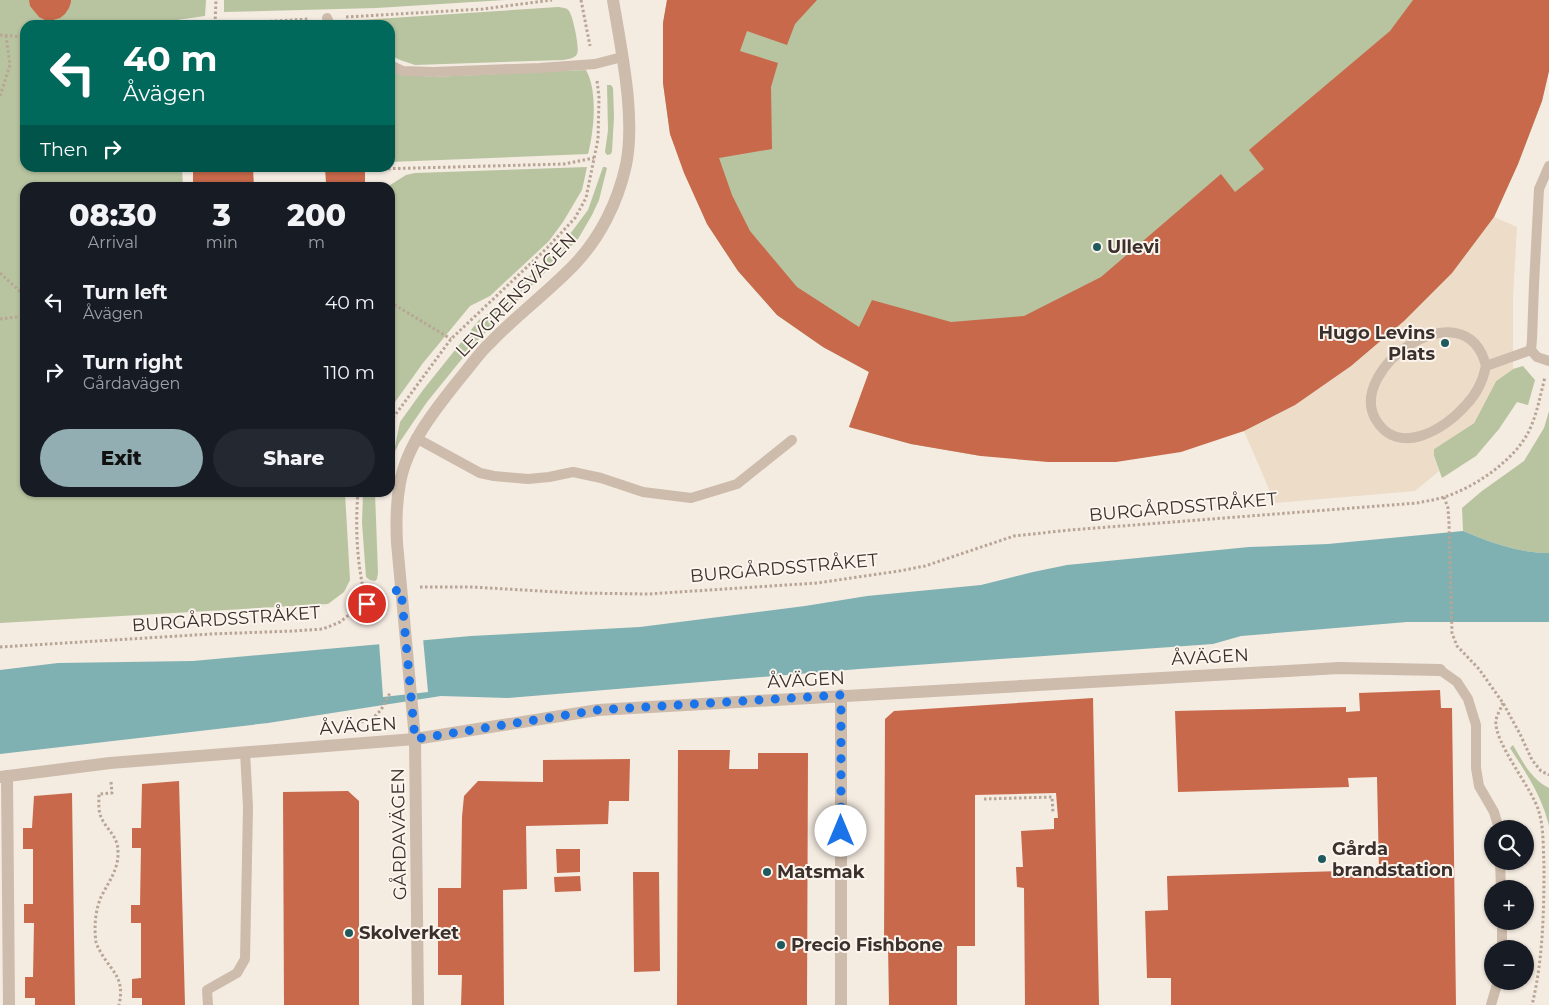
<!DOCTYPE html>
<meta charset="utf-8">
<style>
:root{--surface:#171b24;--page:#242831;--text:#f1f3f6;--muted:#9ea1a6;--accent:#92aeb2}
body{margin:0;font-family:Montserrat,sans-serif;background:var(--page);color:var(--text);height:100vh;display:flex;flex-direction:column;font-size:19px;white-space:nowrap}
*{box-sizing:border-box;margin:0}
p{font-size:16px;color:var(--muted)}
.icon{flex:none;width:28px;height:28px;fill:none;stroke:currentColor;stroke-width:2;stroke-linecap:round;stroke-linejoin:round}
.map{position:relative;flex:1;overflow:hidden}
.side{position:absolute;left:20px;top:182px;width:375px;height:315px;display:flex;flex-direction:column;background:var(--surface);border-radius:15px;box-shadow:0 1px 4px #0004}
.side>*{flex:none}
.top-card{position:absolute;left:20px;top:20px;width:375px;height:152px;border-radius:15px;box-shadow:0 1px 4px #0004;background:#00695c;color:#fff;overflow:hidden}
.tools{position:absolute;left:1484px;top:820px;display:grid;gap:10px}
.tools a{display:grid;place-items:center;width:50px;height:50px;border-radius:50%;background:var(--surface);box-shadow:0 1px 4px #0004;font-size:25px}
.pin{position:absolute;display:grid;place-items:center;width:42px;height:42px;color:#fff;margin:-21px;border:2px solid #fff;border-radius:50%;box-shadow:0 1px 5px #0007}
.me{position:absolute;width:55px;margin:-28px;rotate:0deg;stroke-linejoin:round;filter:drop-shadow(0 0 4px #0008)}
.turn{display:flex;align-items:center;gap:18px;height:105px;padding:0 20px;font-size:22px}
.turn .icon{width:65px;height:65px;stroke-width:2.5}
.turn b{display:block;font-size:35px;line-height:42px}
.then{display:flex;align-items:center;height:48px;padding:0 20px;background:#0003;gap:10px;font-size:19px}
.eta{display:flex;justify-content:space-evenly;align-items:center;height:85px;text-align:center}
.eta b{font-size:30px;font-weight:800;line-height:35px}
.button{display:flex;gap:10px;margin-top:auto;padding:10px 20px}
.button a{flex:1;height:58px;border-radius:30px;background:var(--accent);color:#111;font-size:20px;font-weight:800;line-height:58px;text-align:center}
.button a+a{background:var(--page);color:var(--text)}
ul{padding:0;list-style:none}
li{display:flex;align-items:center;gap:15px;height:70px;padding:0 20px}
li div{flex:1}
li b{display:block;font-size:19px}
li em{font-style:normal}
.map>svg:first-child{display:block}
</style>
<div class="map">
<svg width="1549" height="1005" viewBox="0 0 1549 1005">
<rect width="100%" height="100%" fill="#f4ebe1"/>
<g fill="#b8c4a0">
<path d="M0,0H206L205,16L142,25H25V168H182L183,187L25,188V492L345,493L350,580L344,592L328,604L0,623Z"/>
<path d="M224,0H505L376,8L224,12Z"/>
<path d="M667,0H1549V71L1542,101L1518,164L1494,217L1452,273L1404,321L1351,366L1295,405L1244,431L981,456L911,444L849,427L869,372L823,347L777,315L738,271L707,224L670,134L663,83V23Z"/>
<path d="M558,7C563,8 566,7 569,11C573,16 580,49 577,54C574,59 568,59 563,60L415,65L400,60L390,55V25H357L360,24L361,20Z"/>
<path d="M586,70C598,91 594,131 588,154L390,162V72L430,77Z"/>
<path d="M607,85H611L613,88L614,117L612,151L611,154L607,155L605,152L608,130Z"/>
<path d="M587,167L582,190L563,222L549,241L490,296L470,306L423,363L390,409V188L387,187L406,175L415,173Z"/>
<path d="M603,167H605L607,168L599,200L592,215L578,239L474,344L427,402L399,443L393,456L400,422L423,390L479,320L499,306L564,242L588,210Z"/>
<path d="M1523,366L1535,380L1528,405L1517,402L1499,429L1476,456L1442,478L1434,456V449L1474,423L1496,381L1513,369Z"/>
<path d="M1549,411V553C1519,553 1489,542 1463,531L1462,508L1482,491L1524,461L1544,428Z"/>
<path d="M363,493H375L378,573L377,579L375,581L370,580L366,577L362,523Z"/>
<path d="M1513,745C1523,762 1531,779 1549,788V826C1542,796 1526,773 1510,748Z"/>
</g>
<path fill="#ecdcc8" d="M1494,217L1517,227L1513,296V369L1496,381L1474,423L1434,449V456L1439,471L1415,491L1275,503L1244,431L1295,405L1351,366L1404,321L1452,273Z"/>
<path fill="#7fb0b2" d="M1463,531C1489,542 1519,553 1549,553V622H1407L1241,636L1213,644L859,669L508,698L441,696L268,723L0,754V670L58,663L193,661L471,636L640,627L805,606L867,596L981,585L1033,572L1067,565L1249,547L1328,544Z"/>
<path fill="#f4ebe1" d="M423,638L428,692L383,697L379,642Z"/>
<g fill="#c8694b">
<path d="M29,0H71V2L69,8L65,14L60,18L53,20H45L39,17L30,6Z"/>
<path d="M667,0H817L795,24L787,45L747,31L740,51L778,63L771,87L772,149L719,158L732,195L750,231L797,287L859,327L872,300L951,322L1024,316L1101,277L1221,174L1235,192L1264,169L1249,150L1390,31L1413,0H1549V71L1542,101L1518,164L1494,217L1452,273L1404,321L1351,366L1295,405L1244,431L1181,452L1116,462H1048L981,456L911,444L849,427L869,372L823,347L777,315L738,271L707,224L684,173L670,134L663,83V23Z"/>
<path d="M193,168H253L254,188H193Z"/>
<path d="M325,168H365V182L326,183Z"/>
<path d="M1440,690L1441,708H1452L1456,1005H1171V978H1147L1145,911L1168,910L1167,876L1379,870L1377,777L1348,778L1349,787L1178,792L1175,711L1346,707V712L1360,711L1359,693Z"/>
<path d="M1093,698L1099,1005H1025L1024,888L1017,887L1016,867H1023L1021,831L1054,829V818H1058L1056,793L975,795V946H957V1005H889L888,945H884L885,719L894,711Z"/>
<path d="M678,750H730L729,769H758V753H808L807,1005H677Z"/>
<path d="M630,759L629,801H609L608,824L526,826L527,889L503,890L504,1005H461L462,975H438V888H461L462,817L464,796L478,781L543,782V760Z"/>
<path d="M179,781L185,1005H142V998H132V979L141,978V923H131V905H140L141,848H132V828H141L142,784Z"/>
<path d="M348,791L359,801V1005H284L283,792Z"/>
<path d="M72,793L75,1005H35V998H25V977H33L34,923H24V904H33V849H23V828H32L34,796Z"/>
<path d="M556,849H580V872L557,873Z"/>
<path d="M633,872H659L660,971L634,972Z"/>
<path d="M580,876L581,891L555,892L554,877Z"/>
</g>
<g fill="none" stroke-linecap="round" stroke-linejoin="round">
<g stroke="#b9a596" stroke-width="3" stroke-dasharray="2.5 2.5" stroke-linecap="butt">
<path d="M581,0L590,46"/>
<path d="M346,17L483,9L552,0"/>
<path d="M215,24L216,0"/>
<path d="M210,25L309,19"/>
<path d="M0,35L25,37"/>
<path d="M0,96L10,65L6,36"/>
<path d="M379,168V169L564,164L594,158"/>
<path d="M0,273L25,296"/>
<path d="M390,302L451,339"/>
<path d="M0,319L25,316"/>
<path d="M390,422L451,339L547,248L575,218L586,198L598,139L599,97L597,81"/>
<path d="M358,492C355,530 357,568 367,604"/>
<path d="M1444,497L1448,508L1449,523L1452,633L1457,646L1479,669L1503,703L1520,734L1532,760L1541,771L1549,775"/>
<path d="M420,587H472L575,593L648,594L817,583L899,571L925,566L1014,536L1070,530L1417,503C1426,501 1435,500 1444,497C1474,488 1513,461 1528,433C1537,415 1540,396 1545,377"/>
<path d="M0,647L211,634L294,631L323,629L340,622L355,610L382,595"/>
<path d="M1503,703C1501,708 1497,715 1496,720C1493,742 1533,789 1539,812C1544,829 1543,848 1544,865C1544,912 1543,960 1532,1005"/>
<path d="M361,722L373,718L381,710L390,693"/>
<path d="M111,782L112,793L99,794C99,801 98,811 101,817C106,829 118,836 118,851C119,869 109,881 101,897C95,911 94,928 96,942C97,946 99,949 101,953C113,973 125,978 119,1005"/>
<path d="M984,799L1052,797L1053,813"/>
</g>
<g stroke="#cdbbac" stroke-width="10">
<path d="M327,18L330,25"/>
<path d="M390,65L403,71L433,72L540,68L595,64L622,57"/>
<path d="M1549,166L1539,189L1534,285L1532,339L1531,350L1537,357L1549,361"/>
<path d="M1486,366C1466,285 1345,369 1376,420C1398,457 1444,430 1465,406C1476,395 1483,381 1486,366L1531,350"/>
<path d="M416,438L480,473L494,476L528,479L549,477L573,472L601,478L643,492L691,498L737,484L792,440"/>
<path d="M390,479L400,482"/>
<path d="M1440,670L1457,682L1468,699L1476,725V768L1479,786L1494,812L1499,829"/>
<path d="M1500,861L1501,889"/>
<path d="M1502,921V949"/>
<path d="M208,1005L207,990L237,973L245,959L248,807L245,752"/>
<path d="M1491,1005L1498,981"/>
</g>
<g stroke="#cdbbac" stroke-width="12">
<path d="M841,695V1005"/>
<path d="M7,776L9,1005"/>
<path d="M0,777L110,763L415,739L598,710L1339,668L1440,670"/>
<path d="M418,1005L415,739L397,543C396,523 396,503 400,483C407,442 441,402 466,371C474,361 482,350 491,342C517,315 548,292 574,265C600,238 618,202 626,165C636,117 621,49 613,0"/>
</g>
</g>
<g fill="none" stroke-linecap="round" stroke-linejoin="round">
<path stroke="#1a73e8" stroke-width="9" stroke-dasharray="0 16.2" d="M367,604L383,595L401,589L415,739L598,710L841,695V831"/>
</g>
<g fill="#1f5a5e" stroke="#fbf5ee" stroke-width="2">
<circle cx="1097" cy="247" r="5"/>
<circle cx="1445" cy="343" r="5"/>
<circle cx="1322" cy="859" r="5"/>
<circle cx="767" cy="872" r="5"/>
<circle cx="349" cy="933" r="5"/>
<circle cx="781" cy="945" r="5"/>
</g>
<g text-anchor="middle" stroke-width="4" stroke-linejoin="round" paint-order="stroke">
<g font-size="18" font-weight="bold" fill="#3b302b" stroke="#fbf5ee" text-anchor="start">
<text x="1107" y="253">Ullevi</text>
<text x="1435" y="339" text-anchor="end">Hugo Levins<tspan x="1435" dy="21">Plats</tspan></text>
<text x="1332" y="855">Gårda<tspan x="1332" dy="21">brandstation</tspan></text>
<text x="777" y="878">Matsmak</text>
<text x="359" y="939">Skolverket</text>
<text x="791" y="951">Precio Fishbone</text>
</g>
<g font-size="18" fill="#3b302b" stroke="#fbf5ee">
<text transform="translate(516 295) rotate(-46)" y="6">LEVGRENSVÄGEN</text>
<text transform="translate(1183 507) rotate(-5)" y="6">BURGÅRDSSTRÅKET</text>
<text transform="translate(784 568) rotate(-5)" y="6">BURGÅRDSSTRÅKET</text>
<text transform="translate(226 619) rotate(-4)" y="6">BURGÅRDSSTRÅKET</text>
<text transform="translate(1210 657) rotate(-3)" y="6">ÅVÄGEN</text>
<text transform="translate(806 680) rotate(-3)" y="6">ÅVÄGEN</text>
<text transform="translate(358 726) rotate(-4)" y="6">ÅVÄGEN</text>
<text transform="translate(399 834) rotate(-91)" y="6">GÅRDAVÄGEN</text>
</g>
</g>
</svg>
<div class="tools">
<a><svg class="icon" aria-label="search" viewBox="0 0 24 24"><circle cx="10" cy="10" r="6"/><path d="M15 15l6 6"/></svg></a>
<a>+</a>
<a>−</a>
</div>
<div class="pin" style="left:367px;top:604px;background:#d93025"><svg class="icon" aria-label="arrive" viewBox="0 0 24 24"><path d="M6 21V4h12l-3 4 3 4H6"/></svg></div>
<svg class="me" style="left:841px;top:831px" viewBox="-20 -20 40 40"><circle r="19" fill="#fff"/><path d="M0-13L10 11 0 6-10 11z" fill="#1a73e8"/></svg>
<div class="top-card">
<div class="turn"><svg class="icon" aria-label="left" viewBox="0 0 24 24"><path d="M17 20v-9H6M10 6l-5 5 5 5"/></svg><div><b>40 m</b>Åvägen</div></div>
<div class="then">Then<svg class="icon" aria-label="right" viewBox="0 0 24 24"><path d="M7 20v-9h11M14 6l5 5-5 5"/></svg></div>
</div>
<section class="side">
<div class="eta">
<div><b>08:30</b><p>Arrival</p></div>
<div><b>3</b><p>min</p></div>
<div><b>200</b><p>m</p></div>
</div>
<ul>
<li><svg class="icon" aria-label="left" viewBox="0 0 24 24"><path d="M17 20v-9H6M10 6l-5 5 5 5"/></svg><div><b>Turn left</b><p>Åvägen</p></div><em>40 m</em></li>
<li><svg class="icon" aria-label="right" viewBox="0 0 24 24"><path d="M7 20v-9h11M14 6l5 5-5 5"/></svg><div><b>Turn right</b><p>Gårdavägen</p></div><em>110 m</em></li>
</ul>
<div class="button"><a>Exit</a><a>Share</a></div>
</section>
</div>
